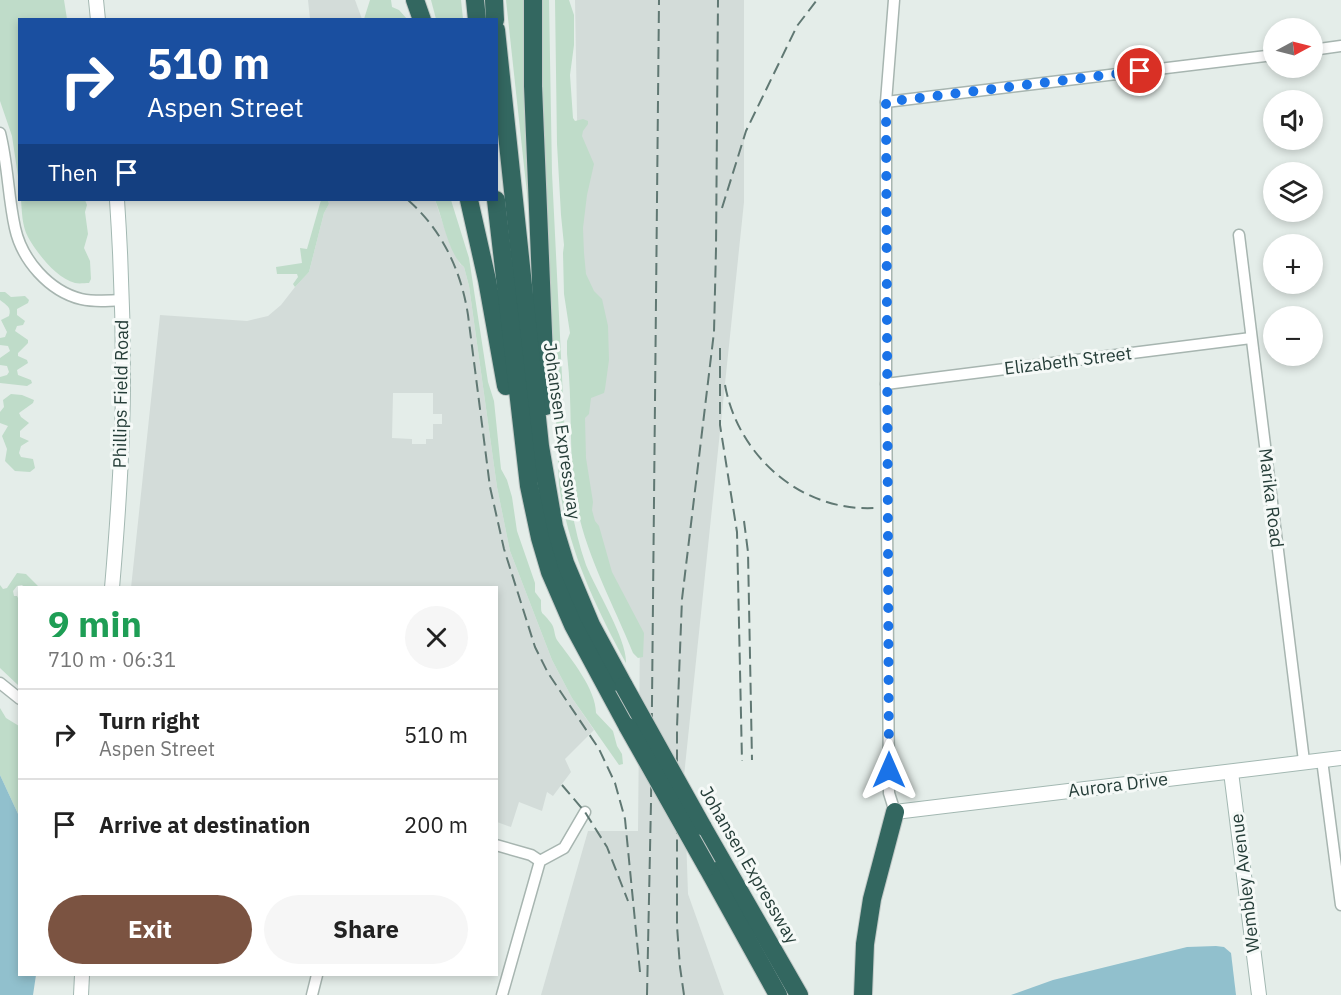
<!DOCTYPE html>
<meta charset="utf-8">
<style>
:root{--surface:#fff;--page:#f6f6f6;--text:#222;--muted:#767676;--line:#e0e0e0;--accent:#7b5341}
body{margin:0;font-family:"IBM Plex Sans",sans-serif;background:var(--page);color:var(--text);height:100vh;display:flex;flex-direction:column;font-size:22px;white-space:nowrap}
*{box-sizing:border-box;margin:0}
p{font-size:20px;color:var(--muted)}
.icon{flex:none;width:33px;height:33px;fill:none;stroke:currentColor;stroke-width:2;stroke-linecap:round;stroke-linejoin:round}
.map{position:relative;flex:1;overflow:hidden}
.panel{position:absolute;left:18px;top:586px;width:480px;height:390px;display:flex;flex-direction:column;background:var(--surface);border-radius:0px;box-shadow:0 3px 9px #0003}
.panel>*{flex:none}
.hud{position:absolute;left:18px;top:18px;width:480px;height:183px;border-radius:0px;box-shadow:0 3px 9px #0003;background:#1a4fa0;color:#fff;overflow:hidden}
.needle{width:39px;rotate:83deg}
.fabs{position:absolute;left:1263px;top:18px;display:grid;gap:12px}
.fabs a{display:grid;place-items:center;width:60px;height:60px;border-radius:50%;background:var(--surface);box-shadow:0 3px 9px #0003;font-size:30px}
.pin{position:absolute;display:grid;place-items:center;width:51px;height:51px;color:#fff;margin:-26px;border:3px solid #fff;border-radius:50%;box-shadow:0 2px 6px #0007}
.me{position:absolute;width:66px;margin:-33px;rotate:0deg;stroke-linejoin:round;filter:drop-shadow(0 0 4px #0008)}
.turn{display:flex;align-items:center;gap:21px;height:126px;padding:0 30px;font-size:27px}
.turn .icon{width:78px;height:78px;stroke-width:2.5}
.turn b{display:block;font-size:42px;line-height:51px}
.then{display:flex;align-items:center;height:57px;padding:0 30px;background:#0003;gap:12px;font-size:22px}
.round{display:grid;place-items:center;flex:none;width:63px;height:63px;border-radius:32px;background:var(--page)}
.headline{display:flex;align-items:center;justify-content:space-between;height:102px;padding:0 30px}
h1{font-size:36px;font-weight:800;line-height:45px;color:#1e9e55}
.button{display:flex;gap:12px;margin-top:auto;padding:12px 30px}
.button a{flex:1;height:69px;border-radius:36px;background:var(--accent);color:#fff;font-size:24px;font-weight:800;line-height:69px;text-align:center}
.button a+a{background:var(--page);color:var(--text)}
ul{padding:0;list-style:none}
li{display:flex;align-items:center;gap:18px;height:90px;padding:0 30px;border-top:2px solid var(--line)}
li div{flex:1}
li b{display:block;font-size:22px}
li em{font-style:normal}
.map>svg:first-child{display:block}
</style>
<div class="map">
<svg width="1341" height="995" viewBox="0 0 1341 995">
<rect width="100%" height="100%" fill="#e4ede9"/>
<g fill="#d3dcd9" fill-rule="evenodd">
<path d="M308,0H355L362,19H310Z"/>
<path d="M575,0H744V202L684,776L688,894L724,995H541L588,831H638L640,633L608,576L590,505L583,458Z"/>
<path d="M328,200H435L450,244L460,264L464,267L469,286L497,487L510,551L552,660L572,698L594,730L565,759L571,772L553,796L547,792L542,811L519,802L511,827L497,822L496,588H131L160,315L247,321L268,316L281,305L295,287L309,272L324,213L329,204ZM393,393H433V414H442V424H433V439H426V444H412V439L392,438Z"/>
</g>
<g fill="#bfdcc9">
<path d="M0,0H64L67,19L20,20L19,183L12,136L0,101Z"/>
<path d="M370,0H391L392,7L399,10L407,19H364Z"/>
<path d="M431,0H461L463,19H436Z"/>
<path d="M506,0H528L534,242L529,212Z"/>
<path d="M541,0H549L552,173L567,479C571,508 576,537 586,565C596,590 627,639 626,663C595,606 568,549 559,484L542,122Z"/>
<path d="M555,0H569L574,15V45L570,75L573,118L575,121L583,119L588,121V124L583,131L582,136L594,164L587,195L583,228L584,253L586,274L594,291L602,299L608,326L609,360L605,389L604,393L591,398L589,414L585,418L586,458L593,502L592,510L595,521L599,526L612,572L644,633L643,657L638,658L633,653C613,603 586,556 576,502C568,453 573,403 567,354V341L570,333L564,294L563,253L564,245L561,215L557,144Z"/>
<path d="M21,200H85L87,205L85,212L88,234L84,248L90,261L91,279L89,283C85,283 79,284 75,283C56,278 37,253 28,237C22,226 22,212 21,200Z"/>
<path d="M321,200H328L329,204L324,213L309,272L295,287L293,284L298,277L297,274H277L276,267L302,263L300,248L307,249Z"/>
<path d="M435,200H451L469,258L488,382L494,401L501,469L507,480L512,497L517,531L535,583V592L541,600C541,618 541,609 551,623C555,628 554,635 557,640C571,659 596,689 596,713L613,731L617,746L622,754L623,764L619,765L572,698L552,660L510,551L497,487L469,286L464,267C448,254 443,218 435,200Z"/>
<path d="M0,292H5L11,297L25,296L29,300L28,303L17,309V315L25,321L23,325L17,326L15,331L28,340V343L18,353V356L27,360L28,363L17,370L18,375L31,380L32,383L27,386L0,383V377L7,375L9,372L7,366L0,365V358L10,351L8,346L0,345V338L5,337L7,332L1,320L9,316C12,307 6,305 0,300Z"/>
<path d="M11,394L22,395L34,400L33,403L19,413L21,417L29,423L20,431V437L29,441L21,446L19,453L21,457L33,459L35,468L30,472L15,471L5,461L7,449L2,436L8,426L0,423V412L4,407L3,400Z"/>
<path d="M17,573L26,574L40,588H25L22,585L17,586L13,591L14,596H17L19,600V686L0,668V585L3,589L7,588Z"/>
<path d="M0,708L6,718L19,726V816L0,775Z"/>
</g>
<g fill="#91c0cd">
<path d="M0,775L19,816L20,975H36L33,995H0Z"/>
<path d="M1216,946L1224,947L1231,953L1236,995H1011L1053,980L1187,947Z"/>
</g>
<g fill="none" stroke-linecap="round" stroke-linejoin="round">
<defs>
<g id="street">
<path d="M894,0L886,102V384L889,793L895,812"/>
<path d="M1312,50L1341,46"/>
<path d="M886,102L1274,55"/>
<path d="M0,133C8,164 8,197 15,228C22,260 49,291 81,299C94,302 108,301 122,300"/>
<path d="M1239,235L1304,761"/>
<path d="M886,384L1251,338"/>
<path d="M0,683L20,699"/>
<path d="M1322,760L1341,905"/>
<path d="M496,845L531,855L540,861"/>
<path d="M312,995L317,975"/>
<path d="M502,995L540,861L564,848L585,812"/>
</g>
<g id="secondary">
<path d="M96,0L98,20"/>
<path d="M112,588C118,518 123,448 123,378C123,318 121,259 117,200"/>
<path d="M1231,772L1259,995"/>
<path d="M895,812L1341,758"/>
<path d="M81,995L82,975"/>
</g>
<g id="highway">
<path d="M415,0L422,20"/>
<path d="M475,0L477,20"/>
<path d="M494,0L495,20"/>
<path d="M533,0V86L546,406"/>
<path d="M496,30L540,446L554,527L565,563L591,625L624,686"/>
<path d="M469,200L487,280L506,386"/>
<path d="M496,200L529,486L540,538L550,572L573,625L628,727"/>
<path d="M702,826L799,995"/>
<path d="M707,867L778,995"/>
<path d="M863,995L865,944L872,899L895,812"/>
</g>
</defs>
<use href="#street" stroke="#a7b5b0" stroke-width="13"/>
<use href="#secondary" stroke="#a3b8b2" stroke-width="16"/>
<use href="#highway" stroke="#c2c9c7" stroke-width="20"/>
<use href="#street" stroke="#fff" stroke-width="10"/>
<use href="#secondary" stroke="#fff" stroke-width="14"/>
<use href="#highway" stroke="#336760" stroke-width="18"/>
<g stroke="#607873" stroke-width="2" stroke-dasharray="12 6" stroke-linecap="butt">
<path d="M408,200C442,230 461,270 468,315L490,487L504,549L535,647L548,673L599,749L615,783L625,819L640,972"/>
<path d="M722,208L746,131L797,26L817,0"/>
<path d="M720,348V425L737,532L742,761"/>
<path d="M725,385C738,456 801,512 875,508"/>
<path d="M744,521L748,552L752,760"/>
<path d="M562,785L585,812L607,847L628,901"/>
<path d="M647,995L651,802L659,0"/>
<path d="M684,995L680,967L677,926V727L682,599L714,332L716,249L718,0"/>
</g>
<defs>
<g id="highway-bridge">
<path d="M624,686L702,826"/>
<path d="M628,727L707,867"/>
</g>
</defs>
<use href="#highway-bridge" stroke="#c2c9c7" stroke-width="20" stroke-linecap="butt"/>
<use href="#highway-bridge" stroke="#336760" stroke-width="18"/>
</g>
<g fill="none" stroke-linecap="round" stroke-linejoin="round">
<path stroke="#1a73e8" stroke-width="10" stroke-dasharray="0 18" d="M889,770L886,102L1140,71"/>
</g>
<g text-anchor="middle" stroke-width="6" stroke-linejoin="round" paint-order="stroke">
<g font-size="18" fill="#253d38" stroke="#f5f9f7">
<text transform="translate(1068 361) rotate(-7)" y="6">Elizabeth Street</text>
<text transform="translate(121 394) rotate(-89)" y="6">Phillips Field Road</text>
<text transform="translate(562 431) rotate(82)" y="6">Johansen Expressway</text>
<text transform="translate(1271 498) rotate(83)" y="6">Marika Road</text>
<text transform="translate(1118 785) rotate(-7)" y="6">Aurora Drive</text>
<text transform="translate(749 865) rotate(60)" y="6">Johansen Expressway</text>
<text transform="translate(1245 883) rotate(-97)" y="6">Wembley Avenue</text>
</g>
</g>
</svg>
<div class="fabs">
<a><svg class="needle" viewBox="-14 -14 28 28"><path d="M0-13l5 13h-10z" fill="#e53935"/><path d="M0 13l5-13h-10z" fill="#767676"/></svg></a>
<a><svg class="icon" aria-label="sound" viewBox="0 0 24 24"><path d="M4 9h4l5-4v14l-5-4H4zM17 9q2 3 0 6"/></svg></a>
<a><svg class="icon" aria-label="layers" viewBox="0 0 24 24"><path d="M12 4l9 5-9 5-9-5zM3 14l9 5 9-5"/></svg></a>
<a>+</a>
<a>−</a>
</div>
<div class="pin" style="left:1140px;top:71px;background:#d93025"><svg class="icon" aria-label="arrive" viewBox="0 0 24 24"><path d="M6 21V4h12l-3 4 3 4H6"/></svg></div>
<svg class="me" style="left:889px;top:770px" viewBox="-20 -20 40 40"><path d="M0-17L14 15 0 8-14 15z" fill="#1a73e8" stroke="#fff" stroke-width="4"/></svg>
<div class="hud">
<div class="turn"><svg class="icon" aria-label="right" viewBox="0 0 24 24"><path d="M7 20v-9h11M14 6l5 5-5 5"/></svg><div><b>510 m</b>Aspen Street</div></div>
<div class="then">Then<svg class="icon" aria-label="arrive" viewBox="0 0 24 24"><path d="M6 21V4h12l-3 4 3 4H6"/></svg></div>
</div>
<section class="panel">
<div class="headline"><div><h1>9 min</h1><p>710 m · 06:31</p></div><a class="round"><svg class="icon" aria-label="close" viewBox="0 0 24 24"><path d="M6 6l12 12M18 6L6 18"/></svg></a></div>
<ul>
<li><svg class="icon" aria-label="right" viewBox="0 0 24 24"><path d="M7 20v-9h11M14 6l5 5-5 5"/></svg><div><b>Turn right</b><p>Aspen Street</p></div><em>510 m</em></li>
<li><svg class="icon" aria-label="arrive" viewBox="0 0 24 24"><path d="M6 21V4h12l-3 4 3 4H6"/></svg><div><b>Arrive at destination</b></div><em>200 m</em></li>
</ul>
<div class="button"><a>Exit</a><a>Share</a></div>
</section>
</div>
